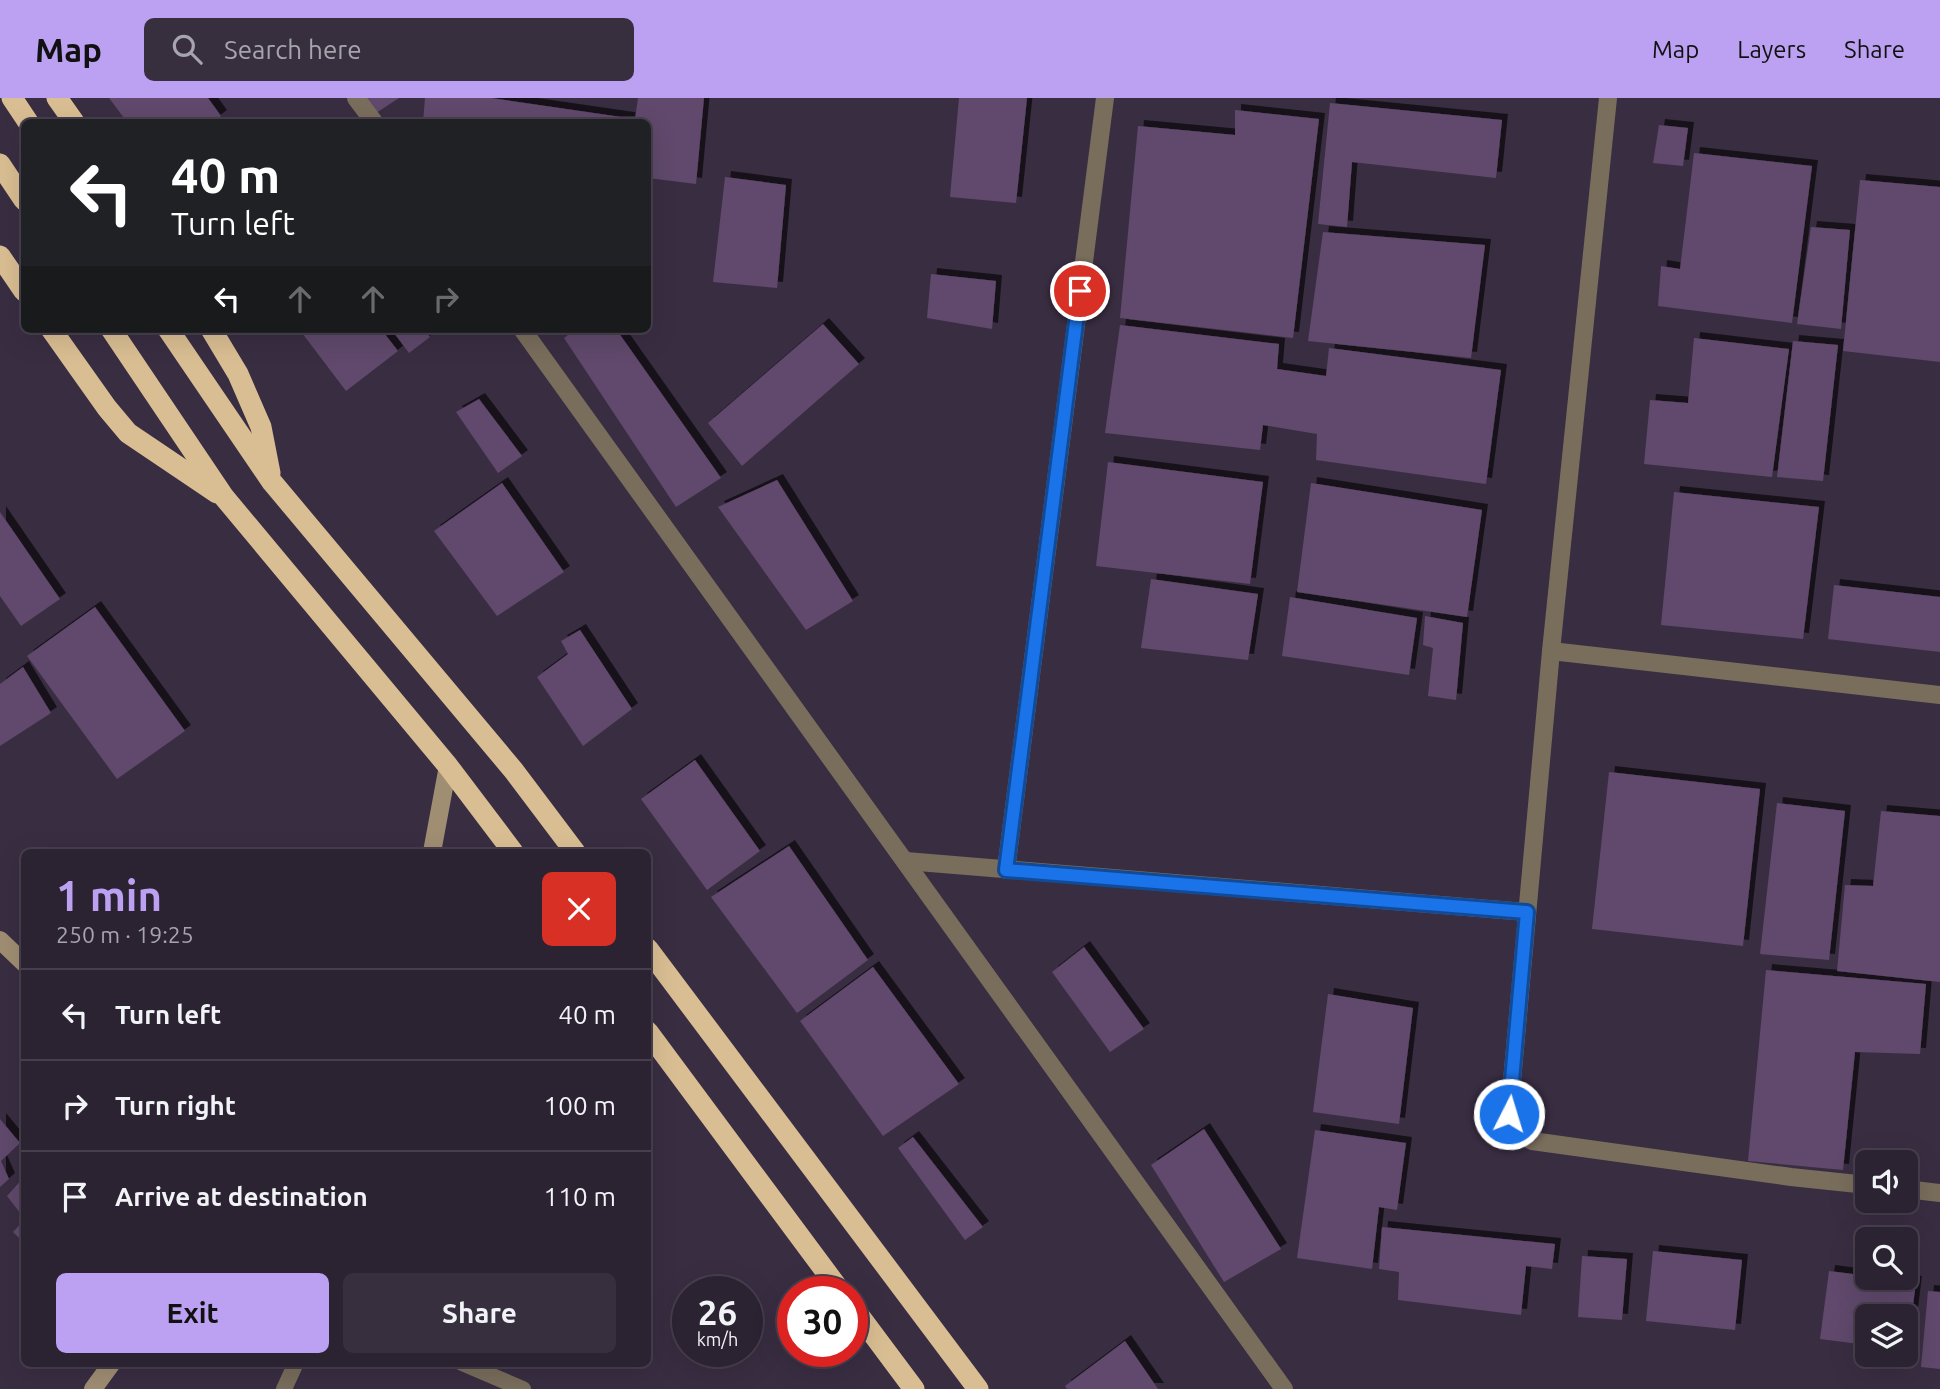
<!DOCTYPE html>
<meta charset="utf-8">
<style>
:root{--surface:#2b2232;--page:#372f3e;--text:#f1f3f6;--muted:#a6a4ac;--line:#473f4d;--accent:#bca0f2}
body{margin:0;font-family:Ubuntu,sans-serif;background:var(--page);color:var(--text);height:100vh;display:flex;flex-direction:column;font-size:26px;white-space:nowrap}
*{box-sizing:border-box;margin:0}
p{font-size:23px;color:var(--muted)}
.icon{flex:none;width:38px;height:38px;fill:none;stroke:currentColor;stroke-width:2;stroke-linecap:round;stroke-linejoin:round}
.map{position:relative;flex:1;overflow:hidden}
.drawer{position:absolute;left:21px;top:751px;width:630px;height:518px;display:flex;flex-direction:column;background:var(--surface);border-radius:10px;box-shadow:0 7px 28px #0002,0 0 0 2px var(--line)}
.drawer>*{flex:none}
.top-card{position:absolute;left:21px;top:21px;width:630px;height:214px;border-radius:10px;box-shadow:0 7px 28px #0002,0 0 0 2px var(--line);background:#202124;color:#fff;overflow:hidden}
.tools{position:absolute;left:1855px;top:1052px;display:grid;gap:14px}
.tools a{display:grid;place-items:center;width:63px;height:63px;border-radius:10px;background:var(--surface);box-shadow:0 7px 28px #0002,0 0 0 2px var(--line);font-size:35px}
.speed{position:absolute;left:672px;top:1178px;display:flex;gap:14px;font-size:35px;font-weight:700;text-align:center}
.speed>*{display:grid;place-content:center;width:91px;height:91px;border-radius:50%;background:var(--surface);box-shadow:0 7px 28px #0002,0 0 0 2px var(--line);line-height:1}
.speed small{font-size:18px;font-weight:400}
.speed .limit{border:10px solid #d22;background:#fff;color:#111}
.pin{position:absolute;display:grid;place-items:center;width:60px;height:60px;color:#fff;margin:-30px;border:4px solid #fff;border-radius:50%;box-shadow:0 2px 7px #0007}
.me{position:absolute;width:77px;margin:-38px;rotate:5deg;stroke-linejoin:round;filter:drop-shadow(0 0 5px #0008)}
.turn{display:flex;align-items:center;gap:24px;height:147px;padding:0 35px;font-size:32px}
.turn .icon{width:91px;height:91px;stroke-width:2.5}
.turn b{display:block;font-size:49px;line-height:60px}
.lanes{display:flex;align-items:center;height:66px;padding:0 35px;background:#0003;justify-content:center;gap:35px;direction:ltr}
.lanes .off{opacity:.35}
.round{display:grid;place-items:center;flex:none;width:74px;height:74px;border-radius:10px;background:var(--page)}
.summary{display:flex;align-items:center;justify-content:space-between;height:119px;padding:0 35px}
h1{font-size:42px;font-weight:700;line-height:52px;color:var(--accent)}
.button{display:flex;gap:14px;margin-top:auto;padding:14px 35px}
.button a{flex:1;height:80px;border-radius:10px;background:var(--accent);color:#111;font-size:28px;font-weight:700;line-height:80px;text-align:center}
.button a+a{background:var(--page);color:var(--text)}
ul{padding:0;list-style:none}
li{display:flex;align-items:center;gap:21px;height:91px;padding:0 35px;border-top:2px solid var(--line)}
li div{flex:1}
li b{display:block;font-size:26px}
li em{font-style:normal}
header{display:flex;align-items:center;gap:42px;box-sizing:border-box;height:98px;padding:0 35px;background:var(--accent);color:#111}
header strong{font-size:33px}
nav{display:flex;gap:38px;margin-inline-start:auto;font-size:24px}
.search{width:490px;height:63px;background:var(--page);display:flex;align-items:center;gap:18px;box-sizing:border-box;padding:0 24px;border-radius:10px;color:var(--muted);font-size:26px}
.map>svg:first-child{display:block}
</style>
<header>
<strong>Map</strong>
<div class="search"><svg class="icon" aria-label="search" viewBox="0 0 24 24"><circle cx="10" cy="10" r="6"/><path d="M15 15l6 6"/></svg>Search here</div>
<nav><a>Map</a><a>Layers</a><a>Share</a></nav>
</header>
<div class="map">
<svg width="1940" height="1291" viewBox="0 0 1940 1291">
<defs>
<filter id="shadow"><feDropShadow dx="6" dy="-6" stdDeviation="0" flood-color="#0009"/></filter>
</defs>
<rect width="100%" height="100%" fill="#392d42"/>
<g fill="#61486c" filter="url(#shadow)">
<path d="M109,0H208L221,18L213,24H127Z"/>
<path d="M358,0H399L370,19Z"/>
<path d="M425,0H491L635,21L638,0H704L696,86L648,80V24H423Z"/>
<path d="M959,0H1027L1016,105L950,99Z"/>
<path d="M1330,5L1502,22L1496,80L1352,64L1347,129L1318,126Z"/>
<path d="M1235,12L1319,21L1293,240L1120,220L1138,28L1235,37Z"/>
<path d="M1659,27L1688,30L1683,68L1653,65Z"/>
<path d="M1694,55L1812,68L1792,225L1658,208L1661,168L1680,171Z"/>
<path d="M725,79L786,87L777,190L713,184Z"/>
<path d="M1860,82L1940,89V264L1843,253Z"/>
<path d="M1811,129L1850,132L1841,231L1797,226Z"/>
<path d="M1323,134L1485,147L1471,260L1308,243Z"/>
<path d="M931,176L996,183L992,231L927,220Z"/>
<path d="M823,226L859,266L742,368L708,325Z"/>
<path d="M1120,227L1279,246L1277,271L1326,278L1329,250L1501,272L1486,386L1316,362L1317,336L1263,327L1260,352L1105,335Z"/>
<path d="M299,231H381L398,253L346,293Z"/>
<path d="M391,231H424L430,239L409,255Z"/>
<path d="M576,231H616L721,380L676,409L564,240Z"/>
<path d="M1694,240L1789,251L1772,379L1644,366L1650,302L1688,305Z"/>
<path d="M1793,243L1838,247L1823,383L1777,379Z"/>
<path d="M479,301L522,358L498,375L456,314Z"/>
<path d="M1108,364L1263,384L1250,486L1096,468Z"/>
<path d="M777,382L853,503L806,532L718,409Z"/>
<path d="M502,385L564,474L497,518L434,433Z"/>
<path d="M1311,385L1482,412L1467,519L1297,494Z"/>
<path d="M1674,394L1819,409L1803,541L1661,527Z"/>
<path d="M0,414L60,501L21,528L0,498Z"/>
<path d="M1151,481L1258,496L1248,562L1141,550Z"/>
<path d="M1834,487L1940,499V554L1828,541Z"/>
<path d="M1290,499L1417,520L1409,577L1282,558Z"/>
<path d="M95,509L185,633L117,681L27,558Z"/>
<path d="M1425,518L1463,525L1456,602L1428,598L1433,550L1423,547Z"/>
<path d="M580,532L632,611L583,648L537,579L568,556L561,543Z"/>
<path d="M23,569L51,615L0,648V586Z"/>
<path d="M695,662L760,753L707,792L641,701Z"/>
<path d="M1609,674L1760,691L1743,848L1592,831Z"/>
<path d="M1777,705L1845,713L1829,862L1760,856Z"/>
<path d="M1881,713L1940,718V884L1837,873L1845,787L1873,788Z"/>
<path d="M789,748L868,862L797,915L711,799Z"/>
<path d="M1084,849L1144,931L1110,954L1052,874Z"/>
<path d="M873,869L959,986L883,1038L800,923Z"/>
<path d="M1766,872L1926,886L1920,956L1855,954L1843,1072L1748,1063Z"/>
<path d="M1328,896L1413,910L1399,1026L1313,1014Z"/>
<path d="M0,1021L20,1045L1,1063L9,1081L0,1089Z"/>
<path d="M1204,1031L1281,1151L1224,1184L1151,1067Z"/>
<path d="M1315,1032L1406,1045L1397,1112L1379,1109L1372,1171L1297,1160Z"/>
<path d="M913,1039L983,1129L965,1142L898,1050Z"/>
<path d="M24,1079V1120L7,1098Z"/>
<path d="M24,1122V1145L13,1134Z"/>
<path d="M1382,1129L1555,1146L1552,1171L1526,1168L1521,1217L1398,1202L1399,1174L1379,1171Z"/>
<path d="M1653,1153L1742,1162L1735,1232L1646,1223Z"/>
<path d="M1582,1158L1627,1161L1622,1222L1578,1219Z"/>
<path d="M1829,1173L1916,1184L1907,1255L1906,1218H1867V1247L1820,1241Z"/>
<path d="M1928,1193L1940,1194V1271L1921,1269Z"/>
<path d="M1125,1243L1158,1291H1067L1065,1288Z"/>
</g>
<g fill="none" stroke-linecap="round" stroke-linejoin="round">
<g stroke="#796d5c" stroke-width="16">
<path d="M462,1265L523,1291"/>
<path d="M284,1291L296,1265"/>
</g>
<g stroke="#796d5c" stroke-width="18">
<path d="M356,0L374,24"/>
<path d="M1608,0L1551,553L1509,1016L1516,1034L1532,1043L1791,1079L1867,1087"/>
<path d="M522,231L1284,1291"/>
<path d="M1551,553L1940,597"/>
<path d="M906,763L1527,814"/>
<path d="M1006,772L1105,0"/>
<path d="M1906,1091L1940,1095"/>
</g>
<g stroke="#a08e73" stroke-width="18">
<path d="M432,754L448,668"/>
<path d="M0,842L24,865"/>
<path d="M93,1291L112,1265"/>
</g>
<g stroke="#dabe93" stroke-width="21">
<path d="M12,0L28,24"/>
<path d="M57,0L74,24"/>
<path d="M0,66L24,102"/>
<path d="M0,158L24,193"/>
<path d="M51,231L107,310L128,335L217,395"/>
<path d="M111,231L224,399L448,668L513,754"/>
<path d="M168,231L272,384L514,673L575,754"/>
<path d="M211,231L238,276L261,329L270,375"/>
<path d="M648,851L978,1291"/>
<path d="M648,934L841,1194"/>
<path d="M852,1208L914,1291"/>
</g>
</g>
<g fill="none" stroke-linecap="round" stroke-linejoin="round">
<defs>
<path id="route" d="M1080,193L1006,772L1527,814L1509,1016"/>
</defs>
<use href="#route" stroke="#114b97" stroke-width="18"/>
<use href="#route" stroke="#1a73e8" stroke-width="12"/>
</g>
</svg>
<div class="tools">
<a><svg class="icon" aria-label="sound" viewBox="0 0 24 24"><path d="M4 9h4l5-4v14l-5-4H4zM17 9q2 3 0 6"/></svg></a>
<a><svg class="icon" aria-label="search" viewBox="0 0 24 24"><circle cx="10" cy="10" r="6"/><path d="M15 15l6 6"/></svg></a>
<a><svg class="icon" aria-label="layers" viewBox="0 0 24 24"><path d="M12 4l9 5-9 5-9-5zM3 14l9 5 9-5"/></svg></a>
</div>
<div class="speed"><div>26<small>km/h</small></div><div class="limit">30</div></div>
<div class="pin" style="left:1080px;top:193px;background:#d93025"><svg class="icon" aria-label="arrive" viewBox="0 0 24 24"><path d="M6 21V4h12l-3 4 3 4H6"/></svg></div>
<svg class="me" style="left:1509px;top:1016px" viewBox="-20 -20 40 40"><circle r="17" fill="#1a73e8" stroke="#fff" stroke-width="3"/><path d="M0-11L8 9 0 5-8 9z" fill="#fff"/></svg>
<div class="top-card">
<div class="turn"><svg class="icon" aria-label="left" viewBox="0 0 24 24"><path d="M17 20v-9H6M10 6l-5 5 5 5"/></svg><div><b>40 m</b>Turn left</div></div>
<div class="lanes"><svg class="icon" aria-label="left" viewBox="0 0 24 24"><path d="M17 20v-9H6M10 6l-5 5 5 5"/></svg><svg class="icon off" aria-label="ahead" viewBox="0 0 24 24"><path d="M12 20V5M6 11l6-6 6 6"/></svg><svg class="icon off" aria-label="ahead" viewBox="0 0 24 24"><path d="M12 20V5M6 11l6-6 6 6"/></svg><svg class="icon off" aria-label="right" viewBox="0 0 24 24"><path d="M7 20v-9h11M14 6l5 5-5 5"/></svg></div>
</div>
<section class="drawer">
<div class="summary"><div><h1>1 min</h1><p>250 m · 19:25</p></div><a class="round" style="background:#d93025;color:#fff"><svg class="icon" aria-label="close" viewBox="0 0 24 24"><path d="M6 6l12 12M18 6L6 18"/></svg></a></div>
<ul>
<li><svg class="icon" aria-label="left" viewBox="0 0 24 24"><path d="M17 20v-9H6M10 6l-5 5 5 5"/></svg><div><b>Turn left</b></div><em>40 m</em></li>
<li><svg class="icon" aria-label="right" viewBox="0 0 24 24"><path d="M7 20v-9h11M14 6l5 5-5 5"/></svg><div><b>Turn right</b></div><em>100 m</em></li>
<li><svg class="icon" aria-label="arrive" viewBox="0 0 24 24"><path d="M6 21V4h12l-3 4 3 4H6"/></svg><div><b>Arrive at destination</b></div><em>110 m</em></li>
</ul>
<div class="button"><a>Exit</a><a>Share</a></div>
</section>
</div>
